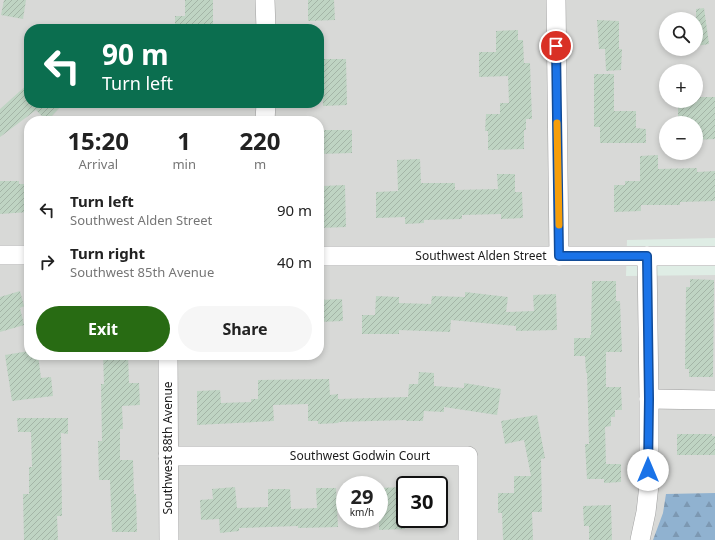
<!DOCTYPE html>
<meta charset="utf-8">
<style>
:root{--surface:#fff;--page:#f6f6f6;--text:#222;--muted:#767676;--accent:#286b13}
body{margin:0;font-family:"Noto Sans",sans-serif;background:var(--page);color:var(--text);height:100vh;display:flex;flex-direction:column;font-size:15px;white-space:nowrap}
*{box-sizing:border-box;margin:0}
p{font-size:13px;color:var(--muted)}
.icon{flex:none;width:22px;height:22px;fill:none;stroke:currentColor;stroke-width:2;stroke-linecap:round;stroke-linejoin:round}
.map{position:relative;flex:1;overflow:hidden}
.side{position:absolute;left:24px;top:116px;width:300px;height:244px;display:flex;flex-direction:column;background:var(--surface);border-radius:16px;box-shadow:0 2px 6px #0003}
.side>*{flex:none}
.hud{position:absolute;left:24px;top:24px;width:300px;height:84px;border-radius:16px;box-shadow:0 2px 6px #0003;background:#0b6e4f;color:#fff;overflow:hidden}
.tools{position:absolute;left:659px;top:12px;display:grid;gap:8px}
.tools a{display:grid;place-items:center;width:44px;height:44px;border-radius:50%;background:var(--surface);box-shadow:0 2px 6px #0003;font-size:20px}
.speed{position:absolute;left:336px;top:476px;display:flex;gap:8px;font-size:20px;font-weight:700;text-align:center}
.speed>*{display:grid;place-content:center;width:52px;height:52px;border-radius:50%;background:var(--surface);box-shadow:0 2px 6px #0003;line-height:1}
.speed small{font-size:10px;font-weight:400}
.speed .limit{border:2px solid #111;border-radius:6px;background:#fff;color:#111}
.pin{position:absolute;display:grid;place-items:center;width:34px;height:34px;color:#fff;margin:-17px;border:2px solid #fff;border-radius:50%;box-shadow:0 1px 4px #0007}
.me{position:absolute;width:44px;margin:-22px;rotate:0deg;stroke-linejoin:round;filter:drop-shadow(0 0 3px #0008)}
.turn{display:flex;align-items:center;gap:14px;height:84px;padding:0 12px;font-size:18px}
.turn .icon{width:52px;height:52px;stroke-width:2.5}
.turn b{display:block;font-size:28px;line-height:34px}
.eta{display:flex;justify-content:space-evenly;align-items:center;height:68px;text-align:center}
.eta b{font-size:24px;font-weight:700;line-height:28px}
.primary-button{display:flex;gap:8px;margin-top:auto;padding:8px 12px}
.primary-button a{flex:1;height:46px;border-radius:24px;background:var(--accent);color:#fff;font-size:16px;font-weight:700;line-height:46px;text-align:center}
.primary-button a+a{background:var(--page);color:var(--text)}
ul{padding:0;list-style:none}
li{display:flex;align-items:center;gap:12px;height:52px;padding:0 12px}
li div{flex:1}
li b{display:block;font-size:15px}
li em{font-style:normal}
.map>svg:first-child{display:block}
</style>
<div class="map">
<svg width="715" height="540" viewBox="0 0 715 540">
<defs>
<pattern id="forest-firs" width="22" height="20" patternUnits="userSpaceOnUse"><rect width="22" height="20" fill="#90b2d0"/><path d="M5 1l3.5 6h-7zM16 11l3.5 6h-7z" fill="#7c98b2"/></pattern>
<pattern id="building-hatch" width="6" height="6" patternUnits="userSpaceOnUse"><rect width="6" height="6" fill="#bfd4c3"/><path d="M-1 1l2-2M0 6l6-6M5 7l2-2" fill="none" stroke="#a4b5a7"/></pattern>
</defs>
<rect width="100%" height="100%" fill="#dfede5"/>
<path fill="#d8d9d7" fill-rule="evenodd" d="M0,0H715V238L627,240L626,276L715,275V540H0ZM666,19H696V49H666ZM29,29H319V103H29ZM666,71H696V101H666ZM29,121H319V355H29ZM666,123H696V153H666ZM345,485H379V519H345ZM405,485H439V519H405Z"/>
<path fill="url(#forest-firs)" d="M715,493V540H653L663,513L666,494Z"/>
<g fill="url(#building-hatch)">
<path d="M4,0H26L23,19L1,15Z"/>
<path d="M185,0H213V29H175V16H185Z"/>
<path d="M308,0H334L335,20L308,21Z"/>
<path d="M704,8L709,44L696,46V9Z"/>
<path d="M597,20L619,21V49H622L621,70L606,71L605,49H599Z"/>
<path d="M518,30V40H523L524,63H530L532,119H526V130H524V149L488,150V131H485L486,114H500V103H509L508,76L479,77V52H496V31Z"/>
<path d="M319,59H346L347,105L323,106L322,79H319Z"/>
<path d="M594,74H614V111H636V128L646,129V143H600V127H594Z"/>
<path d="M29,83V103H64L47,121L36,110L0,137V109Z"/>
<path d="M696,97H715V139L696,140V123H684V117H678V101H696Z"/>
<path d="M319,130H352V153L319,154Z"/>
<path d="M658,155V169L697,168V172L715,171V201L680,202V205H641V211L614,212V185H625V181H640V156Z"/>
<path d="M420,159L421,183H455V190L498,189L497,174H515V192H522L523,218L501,219V214L462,215V219L424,220V223L405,224V217L376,218V192L398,191L397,160Z"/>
<path d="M0,181H19V184H29V212L0,214Z"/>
<path d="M345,185L346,227L319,228V209H323V186Z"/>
<path d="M690,279L714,280L713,377H689V369H685L686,287H690Z"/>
<path d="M592,281H616V301H620L622,352H606V387H621L622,410H615V417H611V426L605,427L606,464H621V482L604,483V479H587L585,444H589L587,373H586L585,356H574V338H590V335H591Z"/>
<path d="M20,291L24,306L20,308L24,325L0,332V297Z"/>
<path d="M465,292L508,297L506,312L534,311L533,295L556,294L557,330L516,331V326L451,320L450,332L399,330V334H362V315H375L376,296L399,297V303L431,304L432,296L465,297Z"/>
<path d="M342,299L343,321L319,322V300Z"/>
<path d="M29,351V355H38L41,378L51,377L53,396L12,401L5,355Z"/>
<path d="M103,355H128L129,383H139L140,405L122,406L123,429H120V460H133L134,494H136L137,532H112L110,480H99L98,441H102L101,384H104Z"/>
<path d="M419,372L434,373V386L464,388V383L501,389L497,415L444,407V412L424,411L423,421H406V420L338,422L339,423L318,424V421H308V404L273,405L274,421L197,425V391L220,390L221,403L251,402V399H258V380L329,379L330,395L338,394V399L408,397L409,384H418Z"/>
<path d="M537,415L545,458L541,459L542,512H532L533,540H503L502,513H498V493H514V476H531L524,440L505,444L501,421Z"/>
<path d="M17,418H68V434L61,433L62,516H57L58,540H24L23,494H29V467H32L31,432H18Z"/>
<path d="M677,434H712V436H715V455H677Z"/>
<path d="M235,487L237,508L268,507V489H290L291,509L317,508L316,488H336L338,527L298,528V526L239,528V531L220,533L219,519L201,520L200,500L213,499L212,489Z"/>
<path d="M405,487V529L379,530V488Z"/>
<path d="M611,505L612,540H589V526H584L583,506Z"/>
</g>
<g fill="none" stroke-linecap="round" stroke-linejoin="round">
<defs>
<g id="minor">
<path d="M265,0L266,29"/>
<path d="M556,0L559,256"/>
<path d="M265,121L266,103"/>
<path d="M0,255H29"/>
<path d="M319,256H715"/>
<path d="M168,355L169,540"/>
<path d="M649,399L715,400"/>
<path d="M168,456H468V540"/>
<path d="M640,540L646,512L649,485V399L647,256"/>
</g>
</defs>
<use href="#minor" stroke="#9f9f9f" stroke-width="20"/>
<use href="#minor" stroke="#fff" stroke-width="19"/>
</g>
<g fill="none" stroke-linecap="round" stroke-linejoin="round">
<defs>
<path id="route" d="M556,46L559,256H647L649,399L648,470"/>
</defs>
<use href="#route" stroke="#114b97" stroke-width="10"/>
<use href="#route" stroke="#1a73e8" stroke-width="7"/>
<path stroke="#f59e0b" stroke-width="7" d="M557,123L559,225"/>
</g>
<g text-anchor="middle" stroke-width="3" stroke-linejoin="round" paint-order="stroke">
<g font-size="12" fill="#1b1b1b" stroke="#fff">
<text x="481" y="260">Southwest Alden Street</text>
<text transform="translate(168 448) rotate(-90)" y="4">Southwest 88th Avenue</text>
<text x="360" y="460">Southwest Godwin Court</text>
</g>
</g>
</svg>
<div class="tools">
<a><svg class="icon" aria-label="search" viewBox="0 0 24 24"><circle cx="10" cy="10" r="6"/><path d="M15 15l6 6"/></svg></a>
<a>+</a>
<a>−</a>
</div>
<div class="speed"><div>29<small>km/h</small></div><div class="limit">30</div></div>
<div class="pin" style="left:556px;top:46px;background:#d93025"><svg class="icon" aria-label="arrive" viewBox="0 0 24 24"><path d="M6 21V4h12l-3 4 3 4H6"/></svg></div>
<svg class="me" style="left:648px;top:470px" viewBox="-20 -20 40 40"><circle r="19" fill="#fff"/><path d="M0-13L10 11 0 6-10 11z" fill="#1a73e8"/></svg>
<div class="hud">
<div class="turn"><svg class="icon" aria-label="left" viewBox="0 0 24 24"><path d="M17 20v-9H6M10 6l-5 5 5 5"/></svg><div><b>90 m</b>Turn left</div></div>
</div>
<section class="side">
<div class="eta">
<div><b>15:20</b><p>Arrival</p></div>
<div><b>1</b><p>min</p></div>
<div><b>220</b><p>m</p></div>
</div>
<ul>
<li><svg class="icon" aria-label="left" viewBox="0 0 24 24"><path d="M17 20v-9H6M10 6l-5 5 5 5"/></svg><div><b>Turn left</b><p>Southwest Alden Street</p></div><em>90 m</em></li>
<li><svg class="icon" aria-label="right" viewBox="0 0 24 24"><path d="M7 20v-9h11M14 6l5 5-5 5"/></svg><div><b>Turn right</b><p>Southwest 85th Avenue</p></div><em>40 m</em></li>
</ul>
<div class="primary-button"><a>Exit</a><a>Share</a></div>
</section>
</div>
